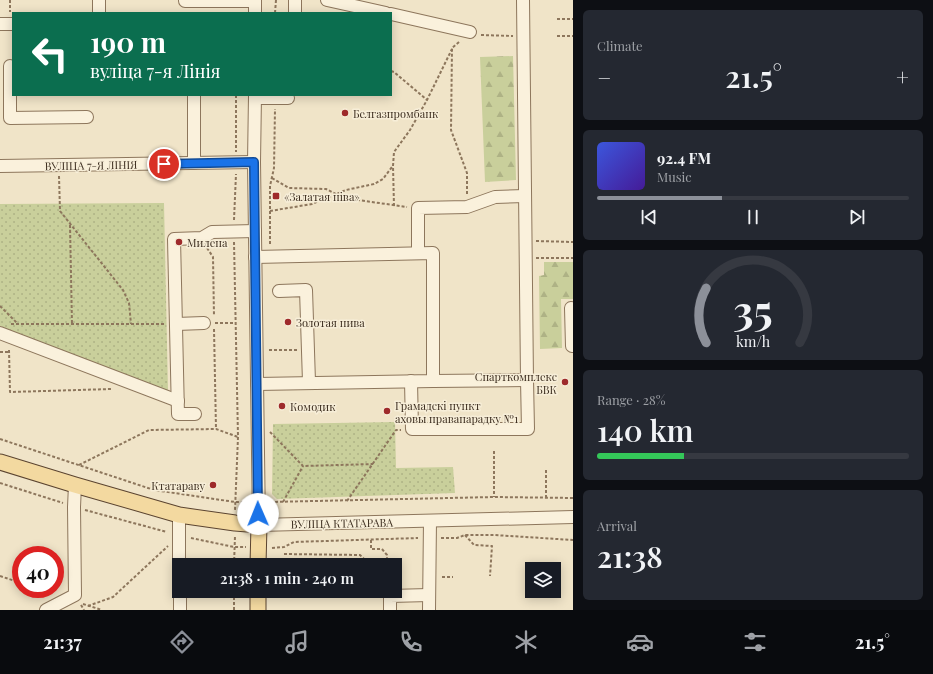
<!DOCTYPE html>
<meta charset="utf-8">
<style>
:root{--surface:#171b24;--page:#242831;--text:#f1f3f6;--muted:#9ea1a6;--line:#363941;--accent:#8c9099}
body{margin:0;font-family:"Playfair Display",serif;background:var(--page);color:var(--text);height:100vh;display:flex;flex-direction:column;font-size:15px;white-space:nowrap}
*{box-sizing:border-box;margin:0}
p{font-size:13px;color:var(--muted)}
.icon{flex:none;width:22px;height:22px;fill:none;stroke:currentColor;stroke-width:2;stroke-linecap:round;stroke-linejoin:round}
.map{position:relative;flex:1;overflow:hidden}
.side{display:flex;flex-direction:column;gap:10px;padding:10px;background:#0d0f14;width:360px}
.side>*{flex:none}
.guide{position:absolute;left:12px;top:12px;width:380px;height:84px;border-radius:0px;box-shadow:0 2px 10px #0003;background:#0b6e4f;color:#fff;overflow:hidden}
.controls{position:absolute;left:525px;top:562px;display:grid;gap:8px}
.controls a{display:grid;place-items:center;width:36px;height:36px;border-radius:0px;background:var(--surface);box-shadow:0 2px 10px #0003;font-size:20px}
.speed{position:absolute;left:12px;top:546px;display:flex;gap:8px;font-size:20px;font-weight:700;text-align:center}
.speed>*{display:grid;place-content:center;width:52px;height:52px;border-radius:50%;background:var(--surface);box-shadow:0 2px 10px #0003;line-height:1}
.speed .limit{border:6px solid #d22;background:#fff;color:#111}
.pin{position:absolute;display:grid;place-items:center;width:34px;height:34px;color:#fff;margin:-17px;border:2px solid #fff;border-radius:50%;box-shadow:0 1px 4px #0007}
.me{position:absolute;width:44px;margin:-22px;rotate:359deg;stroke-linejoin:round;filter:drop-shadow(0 0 3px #0008)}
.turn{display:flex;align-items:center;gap:14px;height:84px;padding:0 12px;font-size:18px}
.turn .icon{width:52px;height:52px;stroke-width:2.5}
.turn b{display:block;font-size:28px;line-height:34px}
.big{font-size:30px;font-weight:600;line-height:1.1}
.side .tile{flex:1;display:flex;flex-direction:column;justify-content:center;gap:6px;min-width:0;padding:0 14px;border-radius:6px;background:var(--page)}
.side .dial{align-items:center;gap:0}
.dial svg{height:104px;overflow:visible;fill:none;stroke:var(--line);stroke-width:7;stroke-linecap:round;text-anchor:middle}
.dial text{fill:var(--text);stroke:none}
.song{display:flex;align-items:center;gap:12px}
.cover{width:48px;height:48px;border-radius:6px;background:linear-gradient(135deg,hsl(230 70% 55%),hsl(260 70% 35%))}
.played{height:4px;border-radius:2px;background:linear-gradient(90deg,var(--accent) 40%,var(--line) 40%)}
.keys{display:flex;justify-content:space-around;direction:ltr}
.heat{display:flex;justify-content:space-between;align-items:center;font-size:22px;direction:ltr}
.charge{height:6px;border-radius:3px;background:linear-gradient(90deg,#34c759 28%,var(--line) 0)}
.trip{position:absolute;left:172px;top:558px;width:230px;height:40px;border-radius:0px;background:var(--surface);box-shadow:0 2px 10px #0003;font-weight:600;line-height:40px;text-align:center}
.dock{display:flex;height:64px;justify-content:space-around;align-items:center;background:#090b0e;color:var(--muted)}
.dock .icon{width:28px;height:28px}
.dock .on{color:var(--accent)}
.dock b{font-size:18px;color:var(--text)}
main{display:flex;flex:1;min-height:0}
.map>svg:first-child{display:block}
.grass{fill:url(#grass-dots)}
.forest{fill:url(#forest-firs)}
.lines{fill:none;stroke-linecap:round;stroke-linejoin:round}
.minor-casing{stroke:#8d765c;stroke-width:14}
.major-casing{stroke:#5b4430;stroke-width:17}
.path{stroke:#8d765c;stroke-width:2;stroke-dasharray:3 2;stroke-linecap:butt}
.minor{stroke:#faf1dc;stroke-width:12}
.major{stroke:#f3d9a0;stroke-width:15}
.route-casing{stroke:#114b97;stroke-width:10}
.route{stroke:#1a73e8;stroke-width:7}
.poi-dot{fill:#9e2a2b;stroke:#f7eed8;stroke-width:1.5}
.labels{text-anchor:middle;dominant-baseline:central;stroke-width:3;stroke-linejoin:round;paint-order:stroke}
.poi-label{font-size:11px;fill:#3d2e20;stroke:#f7eed8;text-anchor:start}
.street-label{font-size:11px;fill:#3d2e20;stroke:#f7eed8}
</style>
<main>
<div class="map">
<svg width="573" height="610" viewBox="0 0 573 610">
<defs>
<pattern id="grass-dots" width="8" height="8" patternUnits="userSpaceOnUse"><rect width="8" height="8" fill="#c9cf9b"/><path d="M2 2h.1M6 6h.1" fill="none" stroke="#aeb285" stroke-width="1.8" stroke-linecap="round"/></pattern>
<pattern id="forest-firs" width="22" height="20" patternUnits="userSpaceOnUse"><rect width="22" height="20" fill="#c9cf9b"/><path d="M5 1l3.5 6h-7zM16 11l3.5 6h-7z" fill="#aeb285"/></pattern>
</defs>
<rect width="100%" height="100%" fill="#f0e4c8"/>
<g class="grass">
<polygon points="164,203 168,391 0,326 0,204"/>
<polygon points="395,422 396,468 453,467 455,493 277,499 272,494 273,424"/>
</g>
<g class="forest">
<polygon points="513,56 516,180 485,182 480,57"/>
<polygon points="544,262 573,262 573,299 561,299 562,348 540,349 539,276 544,275"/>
</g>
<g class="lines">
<defs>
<g id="minor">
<polyline points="185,0 185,1 255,1"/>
<polyline points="255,0 255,13"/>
<polyline points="295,0 295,13"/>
<polyline points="327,0 386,13"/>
<polyline points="99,13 99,0"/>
<polyline points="391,14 470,32"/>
<polyline points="0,24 13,24"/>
<polyline points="10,66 10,118 87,117"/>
<polyline points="194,95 194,163"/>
<polyline points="255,95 254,162 259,525 573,517"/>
<polyline points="255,98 288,98"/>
<polyline points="0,166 254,162"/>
<polyline points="418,253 418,208 467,207 495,197 525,196"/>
<polyline points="255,257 433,253 433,381 257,384"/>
<polyline points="279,291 306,290 309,382"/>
<polyline points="571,308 572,346"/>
<polyline points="176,324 204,323"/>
<polyline points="0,333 178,401"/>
<polyline points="411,381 412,429 528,429 527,380"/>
<polyline points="433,381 527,380 523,0"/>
<polyline points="195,414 178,414 174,239 202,238 212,232 255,231"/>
<polyline points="179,515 179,565"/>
<polyline points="180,591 180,610"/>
<polyline points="46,610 75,595 74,507 75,485"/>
<polyline points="390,610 390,596 429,595"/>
<polyline points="429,610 430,521"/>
</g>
<g id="major">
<polyline points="0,462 75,485 179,515 235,523 259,525 258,565"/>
<polyline points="258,610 258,591"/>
</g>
</defs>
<use href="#minor" class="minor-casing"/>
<use href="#major" class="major-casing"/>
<g class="path">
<polyline points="10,0 10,12"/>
<polyline points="275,13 276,0"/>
<polyline points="557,19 573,19"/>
<polyline points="481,35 513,36"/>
<polyline points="557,36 573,36"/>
<polyline points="459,42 452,48 451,130 467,173 467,195"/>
<polyline points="391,71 394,72 427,100"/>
<polyline points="236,95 236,152"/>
<polyline points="59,176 60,211 123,290 129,303 131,324"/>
<polyline points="272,178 289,188 326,189 344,198 407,207"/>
<polyline points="394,206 393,166 394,152 410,130 427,100 452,49"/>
<polyline points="270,211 312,204 346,190 374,184 383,179 392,167"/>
<polyline points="234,220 236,174"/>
<polyline points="70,225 72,324"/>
<polyline points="536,241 573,242"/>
<polyline points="234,242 238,437 235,510"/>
<polyline points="270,244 270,186 274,168 275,109"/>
<polyline points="207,248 213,257 214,316"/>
<polyline points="536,258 573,258"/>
<polyline points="0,306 17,323"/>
<polyline points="215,323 236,323"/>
<polyline points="11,324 165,324"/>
<polyline points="214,329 216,429"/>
<polyline points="9,350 10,392 112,389"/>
<polyline points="269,350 298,350"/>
<polyline points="0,352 9,352"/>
<polyline points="270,432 303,466 373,464"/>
<polyline points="0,439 154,490 235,502 248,502"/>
<polyline points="494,451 494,497"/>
<polyline points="79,465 149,430 216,429 238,437"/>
<polyline points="0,483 63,503"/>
<polyline points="546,498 546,468"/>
<polyline points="347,501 396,430 401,430"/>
<polyline points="270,502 494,497 573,498"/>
<polyline points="283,502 303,466"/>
<polyline points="85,510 167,532"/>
<polyline points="465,535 474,545 492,546 490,576"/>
<polyline points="191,538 234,547 246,547"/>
<polyline points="441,538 457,538 465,535 494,535 573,540"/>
<polyline points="371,540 371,549 382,549 387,555 387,565"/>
<polyline points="272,548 284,547 294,542 418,538"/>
<polyline points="284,554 360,555 370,565"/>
<polyline points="234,565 235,536"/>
<polyline points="0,576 21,583"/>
<polyline points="442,577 453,577"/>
<polyline points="39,589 53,594"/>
<polyline points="285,596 303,596"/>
<polyline points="83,604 102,610"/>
<polyline points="81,605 84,610"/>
<polyline points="88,606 113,597 168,546"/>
<polyline points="234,610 234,591"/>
</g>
<use href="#minor" class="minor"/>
<use href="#major" class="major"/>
</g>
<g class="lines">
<defs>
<polyline id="route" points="164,164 254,162 258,514"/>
</defs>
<use href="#route" class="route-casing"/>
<use href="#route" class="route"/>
</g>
<g class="poi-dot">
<circle cx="345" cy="113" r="4"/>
<rect x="272" y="192" width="8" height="8" rx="2"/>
<circle cx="179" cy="242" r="4"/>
<circle cx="288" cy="322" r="4"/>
<circle cx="565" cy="382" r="4"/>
<circle cx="282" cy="406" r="4"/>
<circle cx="387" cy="411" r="4"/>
<circle cx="213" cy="485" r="4"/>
</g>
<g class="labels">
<g class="poi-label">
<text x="353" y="113">Белгазпромбанк</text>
<text x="284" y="196">«Залатая ніва»</text>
<text x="187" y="242">Милена</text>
<text x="296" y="322">Золотая нива</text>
<text x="557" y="376" text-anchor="end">Спарткомплекс<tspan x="557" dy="13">БВК</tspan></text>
<text x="395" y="405">Грамадскі пункт<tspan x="395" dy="13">аховы правапарадку №1</tspan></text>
<text x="290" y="406">Комодик</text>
<text x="205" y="485" text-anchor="end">Ктатараву</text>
</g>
<g class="street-label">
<text transform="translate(91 165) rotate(-1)">ВУЛІЦА 7-Я ЛІНІЯ</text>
<text transform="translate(342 523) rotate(-1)">ВУЛІЦА КТАТАРАВА</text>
</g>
</g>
</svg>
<div class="controls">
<a><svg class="icon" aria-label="layers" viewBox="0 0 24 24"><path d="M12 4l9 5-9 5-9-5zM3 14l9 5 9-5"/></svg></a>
</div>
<div class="speed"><div class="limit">40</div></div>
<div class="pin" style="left:164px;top:164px;background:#d93025"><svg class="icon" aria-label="arrive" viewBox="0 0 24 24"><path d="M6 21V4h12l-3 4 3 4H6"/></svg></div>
<svg class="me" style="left:258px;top:514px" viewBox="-20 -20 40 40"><circle r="19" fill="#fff"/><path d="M0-13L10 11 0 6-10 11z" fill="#1a73e8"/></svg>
<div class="trip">21:38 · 1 min · 240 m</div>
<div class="guide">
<div class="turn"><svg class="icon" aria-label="left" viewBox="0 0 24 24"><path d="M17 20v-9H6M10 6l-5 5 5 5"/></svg><div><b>190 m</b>вуліца 7-я Лінія</div></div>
</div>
</div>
<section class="side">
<div class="tile"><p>Climate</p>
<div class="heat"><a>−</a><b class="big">21.5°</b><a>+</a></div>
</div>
<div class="tile">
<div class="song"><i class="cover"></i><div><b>92.4 FM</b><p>Music</p></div></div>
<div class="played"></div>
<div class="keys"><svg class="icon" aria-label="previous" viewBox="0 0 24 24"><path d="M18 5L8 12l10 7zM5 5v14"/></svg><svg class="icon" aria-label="pause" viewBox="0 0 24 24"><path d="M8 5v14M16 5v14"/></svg><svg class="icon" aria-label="next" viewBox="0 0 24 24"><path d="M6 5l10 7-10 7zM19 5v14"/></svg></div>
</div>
<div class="tile dial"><svg viewBox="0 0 100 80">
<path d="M14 69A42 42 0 1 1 86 69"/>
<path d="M14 69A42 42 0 0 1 14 27" stroke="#8c9099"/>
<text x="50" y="56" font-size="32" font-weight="700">35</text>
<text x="50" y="72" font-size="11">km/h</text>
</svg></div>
<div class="tile"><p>Range · 28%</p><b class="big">140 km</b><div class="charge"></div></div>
<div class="tile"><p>Arrival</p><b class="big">21:38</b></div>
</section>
</main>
<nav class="dock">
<b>21:37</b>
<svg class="icon on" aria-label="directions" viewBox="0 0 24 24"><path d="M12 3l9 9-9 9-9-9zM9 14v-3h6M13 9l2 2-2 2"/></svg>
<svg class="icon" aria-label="music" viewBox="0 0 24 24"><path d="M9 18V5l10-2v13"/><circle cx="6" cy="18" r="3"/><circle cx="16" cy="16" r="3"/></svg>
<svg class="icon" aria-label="phone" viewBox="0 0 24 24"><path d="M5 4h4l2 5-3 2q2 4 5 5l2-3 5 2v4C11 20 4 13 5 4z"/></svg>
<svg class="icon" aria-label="climate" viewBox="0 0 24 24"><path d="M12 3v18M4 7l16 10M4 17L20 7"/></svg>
<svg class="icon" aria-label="car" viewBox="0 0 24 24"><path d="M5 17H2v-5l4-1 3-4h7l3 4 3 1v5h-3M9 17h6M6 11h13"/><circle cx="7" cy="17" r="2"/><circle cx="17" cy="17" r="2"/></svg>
<svg class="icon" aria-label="filters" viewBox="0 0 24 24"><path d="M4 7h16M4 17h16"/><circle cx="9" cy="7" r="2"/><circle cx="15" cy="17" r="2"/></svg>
<b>21.5°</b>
</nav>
